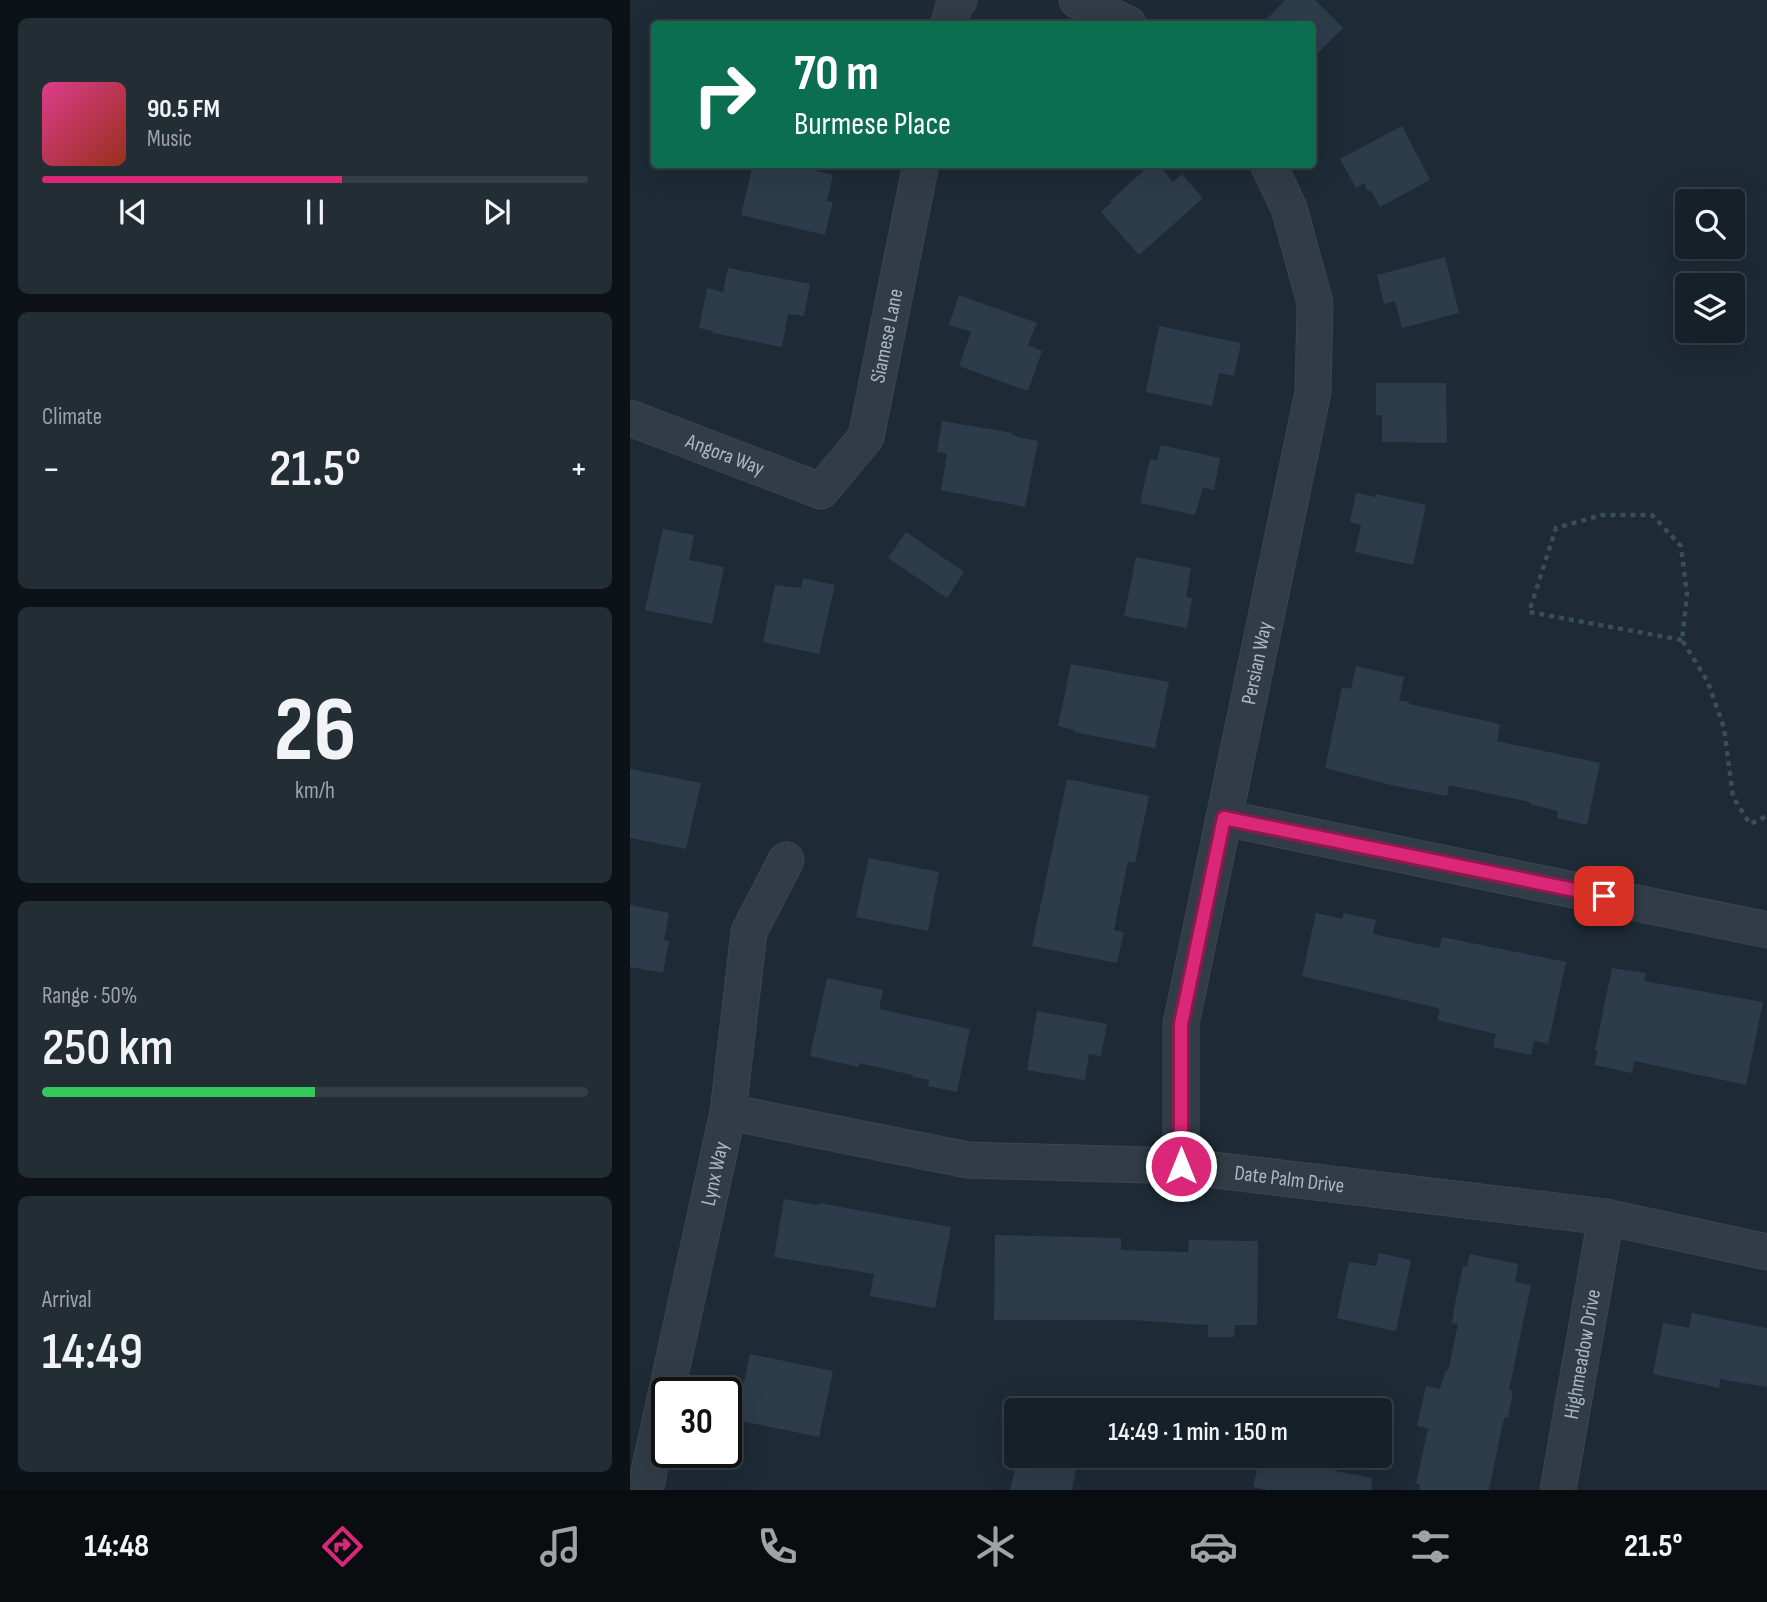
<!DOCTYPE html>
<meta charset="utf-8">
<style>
:root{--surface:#162028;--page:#232d34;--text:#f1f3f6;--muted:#9ea3a8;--line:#353e45;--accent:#db2777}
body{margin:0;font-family:"Sofia Sans Condensed",sans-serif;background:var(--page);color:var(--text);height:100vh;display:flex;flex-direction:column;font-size:26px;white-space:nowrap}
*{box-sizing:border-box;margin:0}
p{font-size:23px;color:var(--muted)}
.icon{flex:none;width:38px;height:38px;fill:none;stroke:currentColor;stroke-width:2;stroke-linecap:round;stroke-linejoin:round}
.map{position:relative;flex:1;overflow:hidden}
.panel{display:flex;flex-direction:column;gap:18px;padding:18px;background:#0c1216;width:630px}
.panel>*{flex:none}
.banner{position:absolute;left:21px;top:21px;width:665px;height:147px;border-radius:7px;box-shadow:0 7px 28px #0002,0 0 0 2px var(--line);background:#0b6e4f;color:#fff;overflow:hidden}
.buttons{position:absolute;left:1045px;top:189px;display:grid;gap:14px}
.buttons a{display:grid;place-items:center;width:70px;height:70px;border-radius:7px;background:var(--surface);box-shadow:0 7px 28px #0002,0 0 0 2px var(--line);font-size:35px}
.speed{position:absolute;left:21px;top:1377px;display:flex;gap:14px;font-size:35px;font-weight:700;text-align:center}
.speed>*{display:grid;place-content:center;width:91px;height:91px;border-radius:50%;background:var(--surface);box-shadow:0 7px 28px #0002,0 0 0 2px var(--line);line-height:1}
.speed .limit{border:4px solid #111;border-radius:10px;background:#fff;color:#111}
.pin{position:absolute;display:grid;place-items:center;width:60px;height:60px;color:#fff;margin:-30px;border-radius:14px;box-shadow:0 4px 10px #0006}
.me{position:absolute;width:77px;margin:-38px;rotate:0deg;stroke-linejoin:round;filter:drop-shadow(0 0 5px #0008)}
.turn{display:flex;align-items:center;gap:24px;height:147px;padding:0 28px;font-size:32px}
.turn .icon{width:91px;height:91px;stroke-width:2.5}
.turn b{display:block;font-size:49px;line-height:60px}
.big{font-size:52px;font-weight:600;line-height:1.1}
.panel .card{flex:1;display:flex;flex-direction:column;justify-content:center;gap:10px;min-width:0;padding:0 24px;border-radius:10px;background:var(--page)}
.panel .dial{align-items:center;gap:0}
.dial b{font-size:91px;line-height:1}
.song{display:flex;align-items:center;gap:21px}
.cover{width:84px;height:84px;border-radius:10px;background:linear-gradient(135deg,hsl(330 70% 55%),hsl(10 70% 35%))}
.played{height:7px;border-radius:4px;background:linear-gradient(90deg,var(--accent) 55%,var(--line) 55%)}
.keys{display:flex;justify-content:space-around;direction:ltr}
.heat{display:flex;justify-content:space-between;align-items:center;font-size:38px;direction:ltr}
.charge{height:10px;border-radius:5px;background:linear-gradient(90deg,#34c759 50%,var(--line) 0)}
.trip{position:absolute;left:374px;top:1398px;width:388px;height:70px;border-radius:7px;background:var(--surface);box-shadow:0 7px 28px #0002,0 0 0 2px var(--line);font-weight:600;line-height:70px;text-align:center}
.tabs{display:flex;height:112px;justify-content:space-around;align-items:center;background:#090d10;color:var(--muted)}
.tabs .icon{width:49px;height:49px}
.tabs .current{color:var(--accent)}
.tabs b{font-size:32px;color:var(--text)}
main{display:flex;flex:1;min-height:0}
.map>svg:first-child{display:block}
.building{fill:#2d3c4b}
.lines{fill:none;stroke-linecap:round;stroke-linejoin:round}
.minor-casing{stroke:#3b4550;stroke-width:37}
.path{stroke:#385050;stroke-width:4.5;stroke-dasharray:5 5;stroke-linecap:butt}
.minor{stroke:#313c47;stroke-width:35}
.route-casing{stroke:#8e194d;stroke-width:18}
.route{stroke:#db2777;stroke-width:12}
.labels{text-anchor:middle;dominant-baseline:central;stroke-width:7;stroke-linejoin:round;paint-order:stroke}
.street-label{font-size:21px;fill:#abb7c4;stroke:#17212b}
</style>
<main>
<section class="panel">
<div class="card">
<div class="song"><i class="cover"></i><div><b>90.5 FM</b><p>Music</p></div></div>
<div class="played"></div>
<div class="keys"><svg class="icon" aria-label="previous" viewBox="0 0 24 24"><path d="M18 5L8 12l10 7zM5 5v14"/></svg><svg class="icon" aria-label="pause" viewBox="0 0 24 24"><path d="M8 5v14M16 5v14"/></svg><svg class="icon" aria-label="next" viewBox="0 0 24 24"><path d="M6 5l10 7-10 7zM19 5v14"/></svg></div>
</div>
<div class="card"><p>Climate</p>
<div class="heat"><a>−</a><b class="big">21.5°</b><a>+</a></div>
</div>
<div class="card dial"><b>26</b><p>km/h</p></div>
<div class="card"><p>Range · 50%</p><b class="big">250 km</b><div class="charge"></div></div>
<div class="card"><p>Arrival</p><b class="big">14:49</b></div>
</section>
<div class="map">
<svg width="1137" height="1490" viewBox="0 0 1137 1490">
<rect width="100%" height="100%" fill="#1e2a36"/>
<g class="building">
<polygon points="655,0 685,0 713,28 682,59 682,24 632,24"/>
<polygon points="772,126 800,180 750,207 741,190 738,192 734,183 726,188 710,159"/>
<polygon points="123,164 160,164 203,175 197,201 203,202 195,235 111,215"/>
<polygon points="521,164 528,164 543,182 552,174 573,198 509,255 471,212 482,202 480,201"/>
<polygon points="815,257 829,313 772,328 765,301 754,304 747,275"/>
<polygon points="98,268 180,284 174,316 158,314 152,347 83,333 83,331 69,328 77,288 93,292"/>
<polygon points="329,295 407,323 398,345 412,351 398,391 329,366 341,332 319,325"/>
<polygon points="529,326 611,343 604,376 589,373 582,406 516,392"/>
<polygon points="746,383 816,383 817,443 752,442 752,415 746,415"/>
<polygon points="312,421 383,433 382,435 392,438 408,441 395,507 311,490 317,454 307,452"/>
<polygon points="531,445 590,458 584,490 573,488 565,515 510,503 520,459 527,460"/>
<polygon points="726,493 746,497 746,494 796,505 783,565 725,552 731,525 720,522"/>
<polygon points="33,529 64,535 59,560 94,567 82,624 15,610"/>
<polygon points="276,532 334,572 317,598 258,558"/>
<polygon points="506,557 561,568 556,597 562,598 557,628 494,616"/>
<polygon points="173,578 205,585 189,654 133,642 145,585 171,588"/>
<polygon points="441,664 539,682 525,748 444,732 444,730 428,726"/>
<polygon points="726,666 774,677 769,700 779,702 779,704 870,724 867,741 970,763 957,825 927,818 928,811 900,804 900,802 819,785 817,796 761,785 695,768 712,687 721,689"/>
<polygon points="0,769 71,783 56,849 0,838"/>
<polygon points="437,779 519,796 505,863 498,861 484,930 494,932 487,963 402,946"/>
<polygon points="239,858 309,872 298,931 226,917"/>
<polygon points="0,905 39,913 34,940 39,941 33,973 0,967"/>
<polygon points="686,913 712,919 714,913 746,920 743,934 809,948 812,937 936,962 918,1044 904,1041 901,1055 863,1047 866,1034 807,1020 810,1010 808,1008 672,976"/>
<polygon points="982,968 1016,973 1014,981 1133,1002 1116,1085 1004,1061 1002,1073 964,1065 968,1050 965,1050"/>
<polygon points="197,978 253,990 249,1009 340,1029 327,1092 298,1086 299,1080 283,1077 283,1075 229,1063 229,1067 180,1056"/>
<polygon points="407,1011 477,1024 471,1056 459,1054 455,1080 397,1070"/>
<polygon points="154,1199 189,1205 189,1203 321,1227 305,1308 240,1296 244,1274 144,1257"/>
<polygon points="365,1235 491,1238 491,1250 558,1252 559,1240 628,1241 627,1325 605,1325 604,1337 578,1337 578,1325 558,1324 502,1320 364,1320"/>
<polygon points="749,1253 781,1260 766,1330 764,1331 707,1318 719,1262 746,1266"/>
<polygon points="840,1254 888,1264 885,1282 901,1285 879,1390 883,1391 878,1418 875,1417 873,1422 859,1490 789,1490 790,1484 786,1484 798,1428 787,1426 796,1386 810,1389 816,1370 818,1371 828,1324 822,1323 826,1298 833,1266 837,1267"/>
<polygon points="1062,1313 1137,1328 1137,1387 1090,1379 1089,1388 1023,1374 1033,1323 1059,1328"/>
<polygon points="120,1354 203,1371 189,1437 106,1420"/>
<polygon points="388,1456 430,1456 448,1460 442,1490 380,1490"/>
<polygon points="630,1456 742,1478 741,1490 638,1490 623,1487"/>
</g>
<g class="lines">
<defs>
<g id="minor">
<polyline points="447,0 498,24"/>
<polyline points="319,24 323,8 329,0"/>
<path id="s1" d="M0 418 191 491 236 437 291 164"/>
<polyline points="594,818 1137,930"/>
<path id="s2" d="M98 1112 338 1160 551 1166 976 1217 1137 1252"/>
<path id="s3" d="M551 1166V1024L683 392 685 303 659 208 638 164"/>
<path id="s4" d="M15 1490 98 1112 119 932 156 860"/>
<path id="s5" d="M928 1490 976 1217"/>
</g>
</defs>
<use href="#minor" class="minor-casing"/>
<polyline class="path" points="1052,640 899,612 926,528 972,515 1022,515 1051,546 1057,595 1052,640 1078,682 1094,728 1103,797 1120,824 1137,816"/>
<use href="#minor" class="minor"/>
</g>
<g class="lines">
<defs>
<polyline id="route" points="551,1166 551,1024 594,818 974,896"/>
</defs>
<use href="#route" class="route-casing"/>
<use href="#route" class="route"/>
</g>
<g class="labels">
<g class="street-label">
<text stroke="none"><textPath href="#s1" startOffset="378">Siamese Lane</textPath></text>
<text stroke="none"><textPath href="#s1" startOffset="102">Angora Way</textPath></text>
<text stroke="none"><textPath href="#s3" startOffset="511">Persian Way</textPath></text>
<text stroke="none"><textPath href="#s4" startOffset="324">Lynx Way</textPath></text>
<text stroke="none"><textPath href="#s2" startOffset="567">Date Palm Drive</textPath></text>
<text stroke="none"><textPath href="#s5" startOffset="138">Highmeadow Drive</textPath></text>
</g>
</g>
</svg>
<div class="buttons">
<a><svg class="icon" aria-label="search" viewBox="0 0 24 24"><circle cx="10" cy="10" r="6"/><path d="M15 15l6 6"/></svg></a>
<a><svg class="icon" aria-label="layers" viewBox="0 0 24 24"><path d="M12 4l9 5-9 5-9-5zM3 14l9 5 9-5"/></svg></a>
</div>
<div class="speed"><div class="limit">30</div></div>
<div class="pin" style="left:974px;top:896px;background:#d93025"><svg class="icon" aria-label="arrive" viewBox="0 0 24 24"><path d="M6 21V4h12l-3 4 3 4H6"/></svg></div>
<svg class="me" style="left:551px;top:1166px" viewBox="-20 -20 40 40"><circle r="17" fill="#db2777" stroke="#fff" stroke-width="3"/><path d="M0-11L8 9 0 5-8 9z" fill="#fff"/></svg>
<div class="trip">14:49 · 1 min · 150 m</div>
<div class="banner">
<div class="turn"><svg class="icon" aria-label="right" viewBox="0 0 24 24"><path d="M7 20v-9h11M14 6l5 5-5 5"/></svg><div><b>70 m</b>Burmese Place</div></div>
</div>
</div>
</main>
<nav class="tabs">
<b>14:48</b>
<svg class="icon current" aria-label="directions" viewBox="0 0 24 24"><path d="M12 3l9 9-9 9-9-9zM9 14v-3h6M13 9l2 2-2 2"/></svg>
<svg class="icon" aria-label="music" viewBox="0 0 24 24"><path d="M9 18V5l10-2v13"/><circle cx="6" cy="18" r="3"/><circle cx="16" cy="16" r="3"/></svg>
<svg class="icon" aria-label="phone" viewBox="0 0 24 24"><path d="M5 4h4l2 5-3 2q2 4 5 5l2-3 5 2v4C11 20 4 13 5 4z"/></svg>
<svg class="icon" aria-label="climate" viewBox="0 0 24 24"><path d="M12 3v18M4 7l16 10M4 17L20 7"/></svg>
<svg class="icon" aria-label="car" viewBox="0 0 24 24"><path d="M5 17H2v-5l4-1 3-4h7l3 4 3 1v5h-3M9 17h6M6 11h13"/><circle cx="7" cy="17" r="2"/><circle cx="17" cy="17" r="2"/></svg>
<svg class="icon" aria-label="filters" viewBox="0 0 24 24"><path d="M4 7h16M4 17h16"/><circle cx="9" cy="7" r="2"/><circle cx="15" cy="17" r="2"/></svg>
<b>21.5°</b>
</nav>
